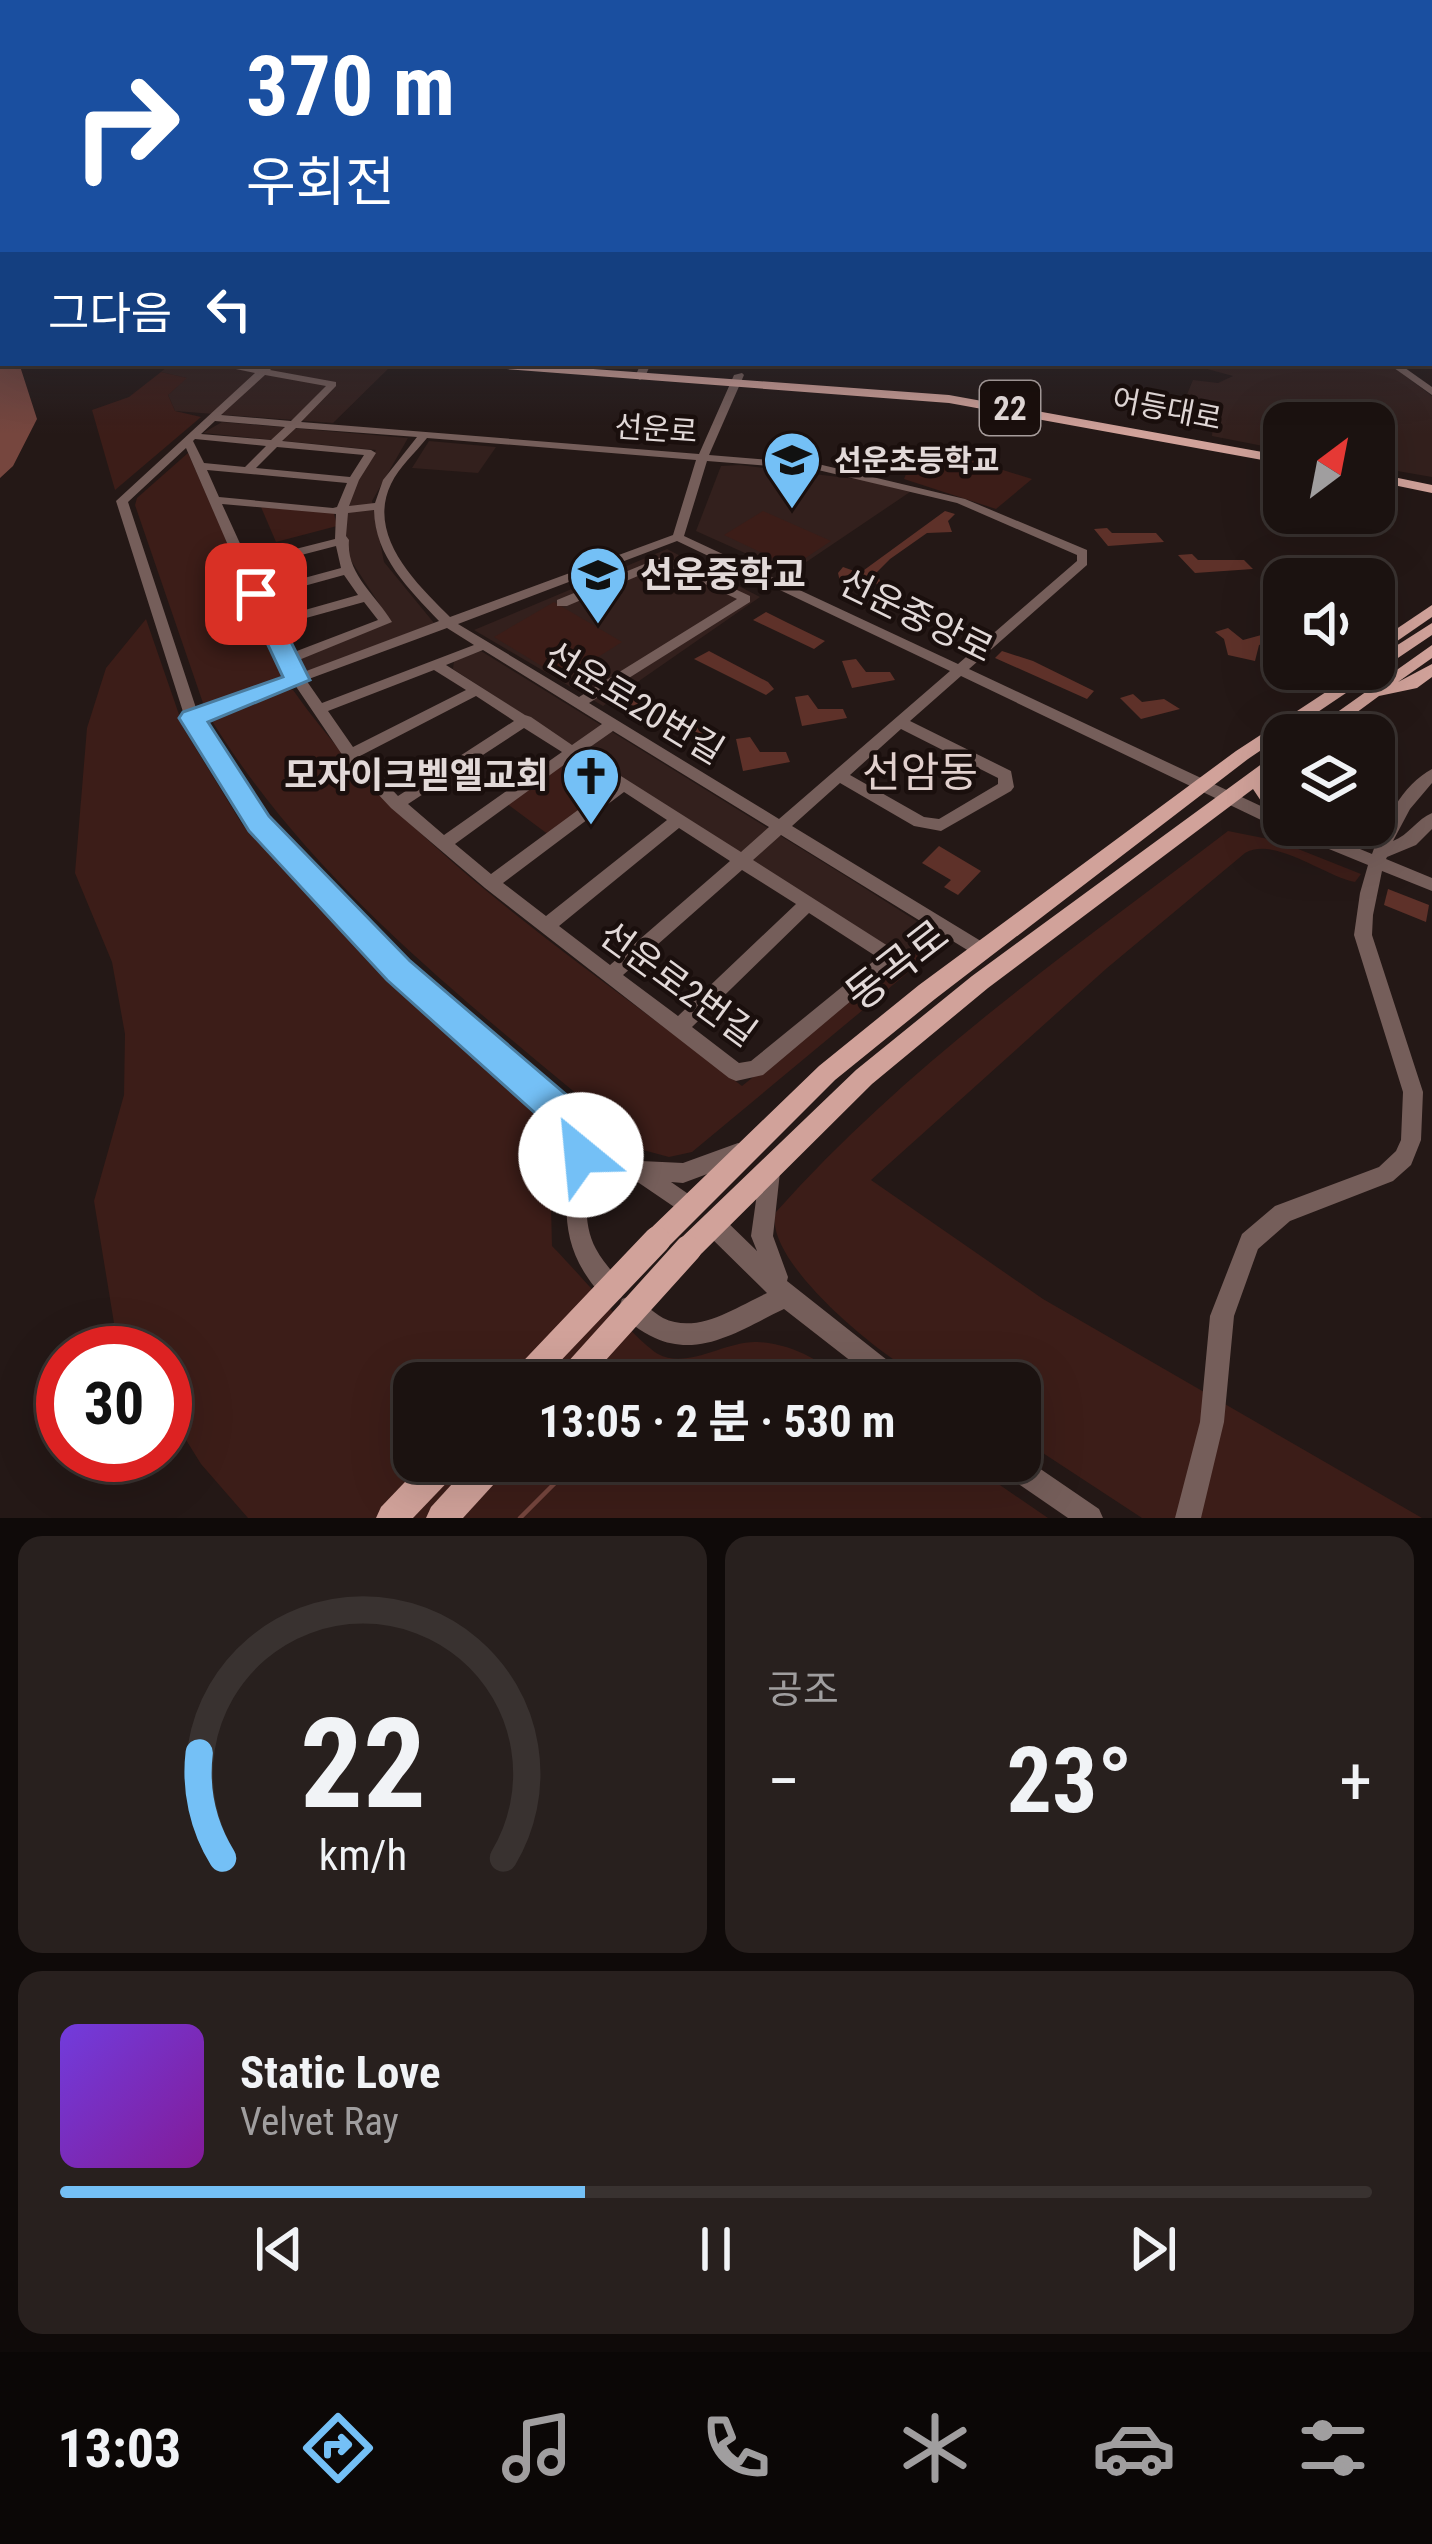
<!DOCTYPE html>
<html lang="ko">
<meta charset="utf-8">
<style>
:root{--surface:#1b1210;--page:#28201e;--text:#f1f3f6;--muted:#a09e9f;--line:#393230;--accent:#74c0f6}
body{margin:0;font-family:"Roboto Condensed","Noto Sans KR",sans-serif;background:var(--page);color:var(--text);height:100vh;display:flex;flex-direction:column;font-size:45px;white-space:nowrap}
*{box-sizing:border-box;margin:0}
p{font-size:39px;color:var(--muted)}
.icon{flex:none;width:66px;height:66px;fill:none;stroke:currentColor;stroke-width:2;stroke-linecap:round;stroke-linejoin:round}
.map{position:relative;height:1518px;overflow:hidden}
.panel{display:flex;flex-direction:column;gap:18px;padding:18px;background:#0f0a09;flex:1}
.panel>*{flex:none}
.banner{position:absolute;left:0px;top:0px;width:1434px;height:366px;box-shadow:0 12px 48px #0002,0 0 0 3px var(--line);background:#1a4fa0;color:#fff;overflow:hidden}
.needle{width:78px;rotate:32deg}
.controls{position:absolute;left:1263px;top:402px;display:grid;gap:24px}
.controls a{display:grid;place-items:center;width:132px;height:132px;border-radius:24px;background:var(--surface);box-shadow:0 12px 48px #0002,0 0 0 3px var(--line);font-size:60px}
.speed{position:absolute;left:36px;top:1326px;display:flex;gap:24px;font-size:60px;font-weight:700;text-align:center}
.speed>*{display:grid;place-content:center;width:156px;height:156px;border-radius:50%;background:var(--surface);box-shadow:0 12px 48px #0002,0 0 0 3px var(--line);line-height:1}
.speed .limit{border:18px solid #d22;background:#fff;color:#111}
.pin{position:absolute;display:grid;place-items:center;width:102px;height:102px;color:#fff;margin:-51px;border-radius:24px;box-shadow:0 6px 18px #0006}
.me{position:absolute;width:132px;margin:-66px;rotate:332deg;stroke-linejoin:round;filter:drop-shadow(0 0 9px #0008)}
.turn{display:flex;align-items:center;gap:42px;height:252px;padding:0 48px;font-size:54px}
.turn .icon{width:156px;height:156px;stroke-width:2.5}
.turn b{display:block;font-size:84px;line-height:102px}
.then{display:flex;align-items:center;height:114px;padding:0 48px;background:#0003;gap:24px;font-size:45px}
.big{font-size:90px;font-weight:700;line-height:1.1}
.panel .card{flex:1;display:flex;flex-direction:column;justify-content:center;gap:18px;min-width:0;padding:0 42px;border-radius:24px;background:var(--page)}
.panel .dial{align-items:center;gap:0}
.dial svg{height:312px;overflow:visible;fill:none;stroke:var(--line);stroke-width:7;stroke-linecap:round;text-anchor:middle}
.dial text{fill:var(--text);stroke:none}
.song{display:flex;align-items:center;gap:36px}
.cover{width:144px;height:144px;border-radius:18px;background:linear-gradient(135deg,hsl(260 70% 55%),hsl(290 70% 35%))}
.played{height:12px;border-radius:6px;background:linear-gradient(90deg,var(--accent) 40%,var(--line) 40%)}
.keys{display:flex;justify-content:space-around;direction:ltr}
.heat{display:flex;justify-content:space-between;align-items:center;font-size:66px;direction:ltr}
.panel .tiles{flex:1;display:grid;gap:18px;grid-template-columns:1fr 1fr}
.card:last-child{grid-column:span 2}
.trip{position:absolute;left:393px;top:1362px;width:648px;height:120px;border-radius:24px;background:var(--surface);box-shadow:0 12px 48px #0002,0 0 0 3px var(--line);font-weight:700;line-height:120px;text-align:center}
.tab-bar{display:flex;height:192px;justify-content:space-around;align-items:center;background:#0b0706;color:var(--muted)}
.tab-bar .icon{width:84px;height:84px}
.tab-bar .selected{color:var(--accent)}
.tab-bar b{font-size:54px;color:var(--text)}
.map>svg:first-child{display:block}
.built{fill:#33201d}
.green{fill:#3c1d18}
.water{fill:#76463e}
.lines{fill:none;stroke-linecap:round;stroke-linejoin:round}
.stream{stroke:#76463e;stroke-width:4.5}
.building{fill:#5e3129}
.minor{fill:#755e5a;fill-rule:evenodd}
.major{fill:#d1a29a;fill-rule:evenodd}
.major-bridge{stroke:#d1a29a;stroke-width:27}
.route{fill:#74c0f6;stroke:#4b7da0;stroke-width:3}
.labels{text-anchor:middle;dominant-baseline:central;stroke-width:9;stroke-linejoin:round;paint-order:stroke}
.far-street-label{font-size:30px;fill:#e2d9d8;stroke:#1a0f0d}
.far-poi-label{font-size:30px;font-weight:bold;fill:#e2d9d8;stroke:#1a0f0d;text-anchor:start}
.shield{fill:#1a0f0d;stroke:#a69c9b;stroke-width:3}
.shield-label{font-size:33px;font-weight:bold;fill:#e2d9d8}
.poi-label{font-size:36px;font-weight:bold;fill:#e2d9d8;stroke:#1a0f0d;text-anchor:start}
.street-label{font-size:36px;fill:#e2d9d8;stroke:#1a0f0d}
.quarter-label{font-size:42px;fill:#e1d0cd;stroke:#1a0f0d}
.near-street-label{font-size:42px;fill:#e2d9d8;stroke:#1a0f0d}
</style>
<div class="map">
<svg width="1432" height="1518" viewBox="0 0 1432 1518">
<rect width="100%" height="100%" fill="#241816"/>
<g class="built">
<polygon points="171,363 325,363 388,369 333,423 175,411 168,395 186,378 161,372"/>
<polygon points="1185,363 1388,363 1432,396 1432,477 1374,467 1374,423 1284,423 1284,450 1212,436 1214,411 1183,404 1193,380 1218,383 1233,376"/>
<polygon points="222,422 408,438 372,501 384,562 434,623 306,673 298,672 294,664 297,659 391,622 348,556 344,518 357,477 376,450 203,433"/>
<polygon points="429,441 496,447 478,473 412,468"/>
<polygon points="740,465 864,480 910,492 790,573 696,531 721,466"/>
<polygon points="667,549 760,597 603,706 474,630"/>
<polygon points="481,651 847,877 934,932 902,959 453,669 454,661"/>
</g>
<g class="green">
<polygon points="161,372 187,378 168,395 175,411 201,417 115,490 92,410 129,397"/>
<polygon points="188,453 286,674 210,706 203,703 135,505 137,498"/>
<polygon points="955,455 1032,479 996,509 904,479 908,469"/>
<polygon points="261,507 334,513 337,526 276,542"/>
<polygon points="763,511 831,541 792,567 724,535"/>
<polygon points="554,602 622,642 563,679 494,637"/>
<path d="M146 619 184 729 242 824 353 944 533 1103 550 1166 552 1246C575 1269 635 1340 658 1354 688 1370 726 1340 758 1342 797 1345 820 1362 851 1383H414V1461H965L1048 1518H248L201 1464 165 1406V1353H133L114 1323 94 1201 124 1095 125 1034 112 962 75 873 87 728 106 668Z"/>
<path d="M285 689 293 690C408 853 586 965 742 1086L929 936 941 945 692 1152 669 1157 643 1150C488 1017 321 897 212 721Z"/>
<polygon points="571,758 609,787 549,835 506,803"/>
<path d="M1228 831 1278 841 1361 874 1355 882C1324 876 1275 836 1245 853L1107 968 871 1180 1043 1299 1422 1518H1142L1020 1438V1383C996 1383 958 1390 935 1383 892 1368 760 1260 776 1212 909 1063 1070 951 1228 831Z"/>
</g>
<polygon class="water" points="0,329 3,363 19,363 37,419 13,466 0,478"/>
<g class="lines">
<g class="stream">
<polyline points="693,1383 728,1362"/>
<polyline points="520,1518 565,1473 594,1461"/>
</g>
</g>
<g class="building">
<polygon points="945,511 955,514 948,521 952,532 927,533 890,559 877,572 881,584 841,586 838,573 843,567 860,573"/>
<polygon points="1107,528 1112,533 1156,533 1164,542 1108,546 1094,529"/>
<polygon points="1192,554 1198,560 1244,560 1253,569 1195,573 1178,555"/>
<polygon points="766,612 788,623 825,641 814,649 753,620"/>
<polygon points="1228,628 1243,640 1265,634 1274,641 1259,645 1255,661 1228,655 1224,639 1215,632"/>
<polygon points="709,651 768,682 774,689 766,695 694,659"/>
<polygon points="1002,651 1033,661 1094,691 1087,699 995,658"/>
<polygon points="856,659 866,672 890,672 895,680 852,688 842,661"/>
<polygon points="636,693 669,707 712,736 702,743 630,704"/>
<polygon points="1133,694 1142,702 1164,699 1180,709 1141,719 1120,698"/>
<polygon points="808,695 818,709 843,709 847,718 802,726 795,697"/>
<polygon points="750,737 760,752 786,752 790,762 743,771 736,739"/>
<polygon points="939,846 981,871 958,895 944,887 951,880 922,863"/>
<polygon points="1388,889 1429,905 1426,922 1384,905"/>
</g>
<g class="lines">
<g class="minor">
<path d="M207 363H228L260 369 267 363H277L270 370 336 382V386L301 422 699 454 734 375 742 373 744 375 709 455 818 464 965 499 1087 550V565L969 669 1284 817V825H1302L1372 854C1384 822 1402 785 1432 769V783L1410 809 1393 841C1409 835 1417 819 1432 813V829L1416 845 1387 857 1386 859 1432 878V891L1382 871 1373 915 1372 935 1423 1092 1421 1140 1411 1165 1393 1181 1290 1221 1258 1249 1234 1316 1224 1422 1201 1518H1175L1200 1422 1210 1316 1242 1234 1275 1206 1379 1167 1396 1151 1401 1140 1403 1092 1354 935 1360 893 1368 865 1280 829 961 676 910 721 1011 771 1014 787 1011 791 941 831 914 826 840 783 792 826 989 946 992 951 989 956 983 958 977 956 781 835 753 860 888 946 893 963 890 968 763 1075 736 1081 729 1078 485 888 391 808 345 759 295 685 201 720 265 819 405 965 591 1126 641 1161 683 1163 738 1143 745 1146 748 1153 745 1160 683 1183 671 1182 697 1200 700 1207 697 1214 689 1217 592 1151C588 1182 580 1220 596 1249 604 1264 617 1275 624 1290L621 1298 613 1301C601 1296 593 1286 586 1275 557 1232 567 1185 573 1137L393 975 253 827 185 718 116 501 255 373ZM265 375 326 386 291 421 221 415ZM215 421 285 427 271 440 201 434ZM296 428 417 437 383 480 375 503 349 506 359 480 376 453 371 450 282 441ZM427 438 696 460 673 535 450 617C417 584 366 536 391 484 399 467 415 453 427 438ZM195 439 266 446 245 467 204 463 193 441ZM277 447 364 455 350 477 256 468ZM186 448 278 661 289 677 197 711 128 502ZM707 461 818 470 957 503 1077 555V561L958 664 684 536ZM207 470 347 483 337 507 333 508 219 497ZM222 504 336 514 335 539 248 561ZM374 510C375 557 409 589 439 621L301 673 294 662 392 622C375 594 346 574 349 540L346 536 348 513ZM677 541 950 671 779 819 589 703 750 602V596L664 556 557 600V606H567L664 565 737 599 579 697 458 624ZM336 546 341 568 260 590 251 568ZM344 575 358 595 273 619 264 597ZM364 602 378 620 289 654 277 626ZM447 628 474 645 322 703 306 680ZM483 650 602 724 572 745 531 717 525 715 446 665ZM434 670 466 690 353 747 328 711ZM476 696 514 721 398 796 360 756ZM524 728 562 752 444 835 408 804ZM901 729 998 778V784L939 819 924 817 850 775ZM613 731 769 827 741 852 583 752ZM572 759 612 785 491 874 455 844ZM624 792 667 820 546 916 503 883ZM679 828 730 861 610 965 559 926ZM742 870 796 904 678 1016 623 975ZM809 913 874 955 875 960 751 1061 739 1063 692 1027Z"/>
<polygon points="641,363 651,363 645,377 640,380 635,377"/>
<polygon points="1387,363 1398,363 1432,387 1432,395"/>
<path d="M770 1162 777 1165 780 1172 773 1236 788 1277 787 1281 906 1375 910 1383H879L784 1309C743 1328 701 1359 655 1338 640 1331 626 1322 619 1307L622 1299 630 1296C642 1301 651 1311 663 1318 698 1335 736 1307 767 1293L705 1232 702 1224 705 1216 713 1213 721 1216 757 1251 751 1236 760 1172 763 1165Z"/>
<polygon points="1020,1455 1099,1509 1103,1518 1068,1518 998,1470 994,1461 1020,1461"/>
</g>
<g class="major">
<polygon points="0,257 3,258 3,266 0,265"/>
<polygon points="460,363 511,363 949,395 1284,456 1284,464 949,403 466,366"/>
<polygon points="1374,473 1432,485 1432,493 1374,481"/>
<polygon points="1432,605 1432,617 1374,657 1374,644"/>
<polygon points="1432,623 1432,635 1248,759 935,999 835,1080 666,1249 657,1253 648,1249 644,1240 648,1231 819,1066 919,985 1236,751 1361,669 1374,669 1374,660"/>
<polygon points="1432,645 1432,658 1398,682 1432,664 1432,677 1417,688 1379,696 1326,735 1305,735"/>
<polygon points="1284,750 1284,765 1265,779 1284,806 1284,825 1290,825 1277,825 1253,789 988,988 872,1084 697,1258 688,1262 679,1258 675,1249 679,1240 856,1070 972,976 1278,752"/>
<polygon points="425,1461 461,1461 457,1472 413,1518 376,1518 381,1507"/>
<polygon points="473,1461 509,1461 505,1472 463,1518 426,1518 431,1507"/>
</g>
<g class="major-bridge">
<polyline points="521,1383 657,1240"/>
<polyline points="567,1383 688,1249"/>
</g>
</g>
<linearGradient id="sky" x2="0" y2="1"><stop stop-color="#140d0c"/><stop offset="0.51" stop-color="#3f3d47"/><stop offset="1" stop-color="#3f3d47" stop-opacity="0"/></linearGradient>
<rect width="1432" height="434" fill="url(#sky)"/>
<polygon class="route" points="256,587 267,594 310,680 208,722 269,816 410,961 597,1121 602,1133 594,1168 581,1173 568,1168 564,1139 387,980 249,831 179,718 183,712 283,677 244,594"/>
<defs>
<symbol id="school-pin" viewBox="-11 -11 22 30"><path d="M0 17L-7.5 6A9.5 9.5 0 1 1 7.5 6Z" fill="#74c0f6" stroke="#1a0f0d"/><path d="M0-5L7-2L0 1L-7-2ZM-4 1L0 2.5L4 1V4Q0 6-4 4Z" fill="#111"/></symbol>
<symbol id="church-pin" viewBox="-11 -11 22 30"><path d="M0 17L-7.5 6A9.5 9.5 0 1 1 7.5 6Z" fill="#74c0f6" stroke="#1a0f0d"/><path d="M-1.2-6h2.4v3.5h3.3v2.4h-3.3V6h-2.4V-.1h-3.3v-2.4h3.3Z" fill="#111"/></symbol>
</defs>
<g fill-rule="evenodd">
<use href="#school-pin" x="759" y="427" width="66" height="90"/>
<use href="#school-pin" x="565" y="542" width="66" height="90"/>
<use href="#church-pin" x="558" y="743" width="66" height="90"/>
</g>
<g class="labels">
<g class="far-street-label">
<text transform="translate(1167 409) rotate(11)">어등대로</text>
<text transform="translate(656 429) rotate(4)">선운로</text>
</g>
<g class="far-poi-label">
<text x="834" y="460">선운초등학교</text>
</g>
<rect class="shield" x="980" y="381" width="60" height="54" rx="9"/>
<g class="shield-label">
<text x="1010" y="408">22</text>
</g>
<g class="poi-label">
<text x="640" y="575">선운중학교</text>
<text x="549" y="776" text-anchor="end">모자이크벧엘교회</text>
</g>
<g class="street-label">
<text transform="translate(916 616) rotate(26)">선운중앙로</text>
<text transform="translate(634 703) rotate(31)">선운로20번길</text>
<text transform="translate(678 984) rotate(36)">선운로2번길</text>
</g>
<g class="quarter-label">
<text x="920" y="772">선암동</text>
</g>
<g class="near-street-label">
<text transform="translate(897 965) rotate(-38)">동곡로</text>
</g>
</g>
</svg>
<div class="controls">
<a><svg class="needle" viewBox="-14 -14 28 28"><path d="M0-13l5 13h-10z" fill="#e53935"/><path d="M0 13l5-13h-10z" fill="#a09e9f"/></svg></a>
<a><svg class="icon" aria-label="sound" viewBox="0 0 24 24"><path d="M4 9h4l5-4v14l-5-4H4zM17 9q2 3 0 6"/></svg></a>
<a><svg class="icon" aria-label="layers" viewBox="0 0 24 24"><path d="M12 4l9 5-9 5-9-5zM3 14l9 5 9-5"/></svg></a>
</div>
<div class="speed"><div class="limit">30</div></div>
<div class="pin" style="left:256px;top:594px;background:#d93025"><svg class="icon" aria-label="arrive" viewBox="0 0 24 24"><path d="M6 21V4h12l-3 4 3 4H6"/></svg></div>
<svg class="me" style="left:581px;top:1155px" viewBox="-20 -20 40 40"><circle r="19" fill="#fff"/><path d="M0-13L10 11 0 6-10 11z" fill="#74c0f6"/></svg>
<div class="trip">13:05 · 2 분 · 530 m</div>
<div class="banner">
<div class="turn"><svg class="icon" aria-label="right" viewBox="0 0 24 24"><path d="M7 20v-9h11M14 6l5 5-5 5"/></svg><div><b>370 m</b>우회전</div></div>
<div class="then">그다음<svg class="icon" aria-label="left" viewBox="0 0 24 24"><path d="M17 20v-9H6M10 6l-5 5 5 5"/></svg></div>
</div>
</div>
<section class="panel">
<div class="tiles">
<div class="card dial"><svg viewBox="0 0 100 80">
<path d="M14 69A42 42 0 1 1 86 69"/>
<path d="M14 69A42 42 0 0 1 8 42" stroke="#74c0f6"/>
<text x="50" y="56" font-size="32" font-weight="700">22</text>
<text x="50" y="72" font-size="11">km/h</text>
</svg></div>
<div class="card"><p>공조</p>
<div class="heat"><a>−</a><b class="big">23°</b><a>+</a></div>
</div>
<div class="card">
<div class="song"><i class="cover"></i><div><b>Static Love</b><p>Velvet Ray</p></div></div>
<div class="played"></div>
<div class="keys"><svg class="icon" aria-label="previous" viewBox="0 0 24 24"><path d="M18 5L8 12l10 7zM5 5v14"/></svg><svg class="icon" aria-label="pause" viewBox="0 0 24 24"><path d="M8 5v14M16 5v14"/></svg><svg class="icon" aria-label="next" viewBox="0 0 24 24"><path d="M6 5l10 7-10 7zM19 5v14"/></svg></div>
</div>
</div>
</section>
<nav class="tab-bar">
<b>13:03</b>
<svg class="icon selected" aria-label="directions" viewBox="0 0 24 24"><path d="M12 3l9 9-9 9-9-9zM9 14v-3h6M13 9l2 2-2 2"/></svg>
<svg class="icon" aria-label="music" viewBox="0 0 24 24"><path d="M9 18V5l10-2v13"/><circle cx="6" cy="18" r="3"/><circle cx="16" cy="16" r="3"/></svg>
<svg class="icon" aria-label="phone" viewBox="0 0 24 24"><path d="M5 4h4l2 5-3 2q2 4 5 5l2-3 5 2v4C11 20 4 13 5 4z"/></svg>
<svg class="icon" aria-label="climate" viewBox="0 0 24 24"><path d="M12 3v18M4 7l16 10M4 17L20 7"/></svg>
<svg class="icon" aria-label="car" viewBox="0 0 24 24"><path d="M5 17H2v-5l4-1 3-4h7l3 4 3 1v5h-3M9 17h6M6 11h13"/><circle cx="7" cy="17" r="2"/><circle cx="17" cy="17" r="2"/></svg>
<svg class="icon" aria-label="filters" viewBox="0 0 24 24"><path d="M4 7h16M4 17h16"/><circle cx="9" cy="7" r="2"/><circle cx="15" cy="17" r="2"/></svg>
</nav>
